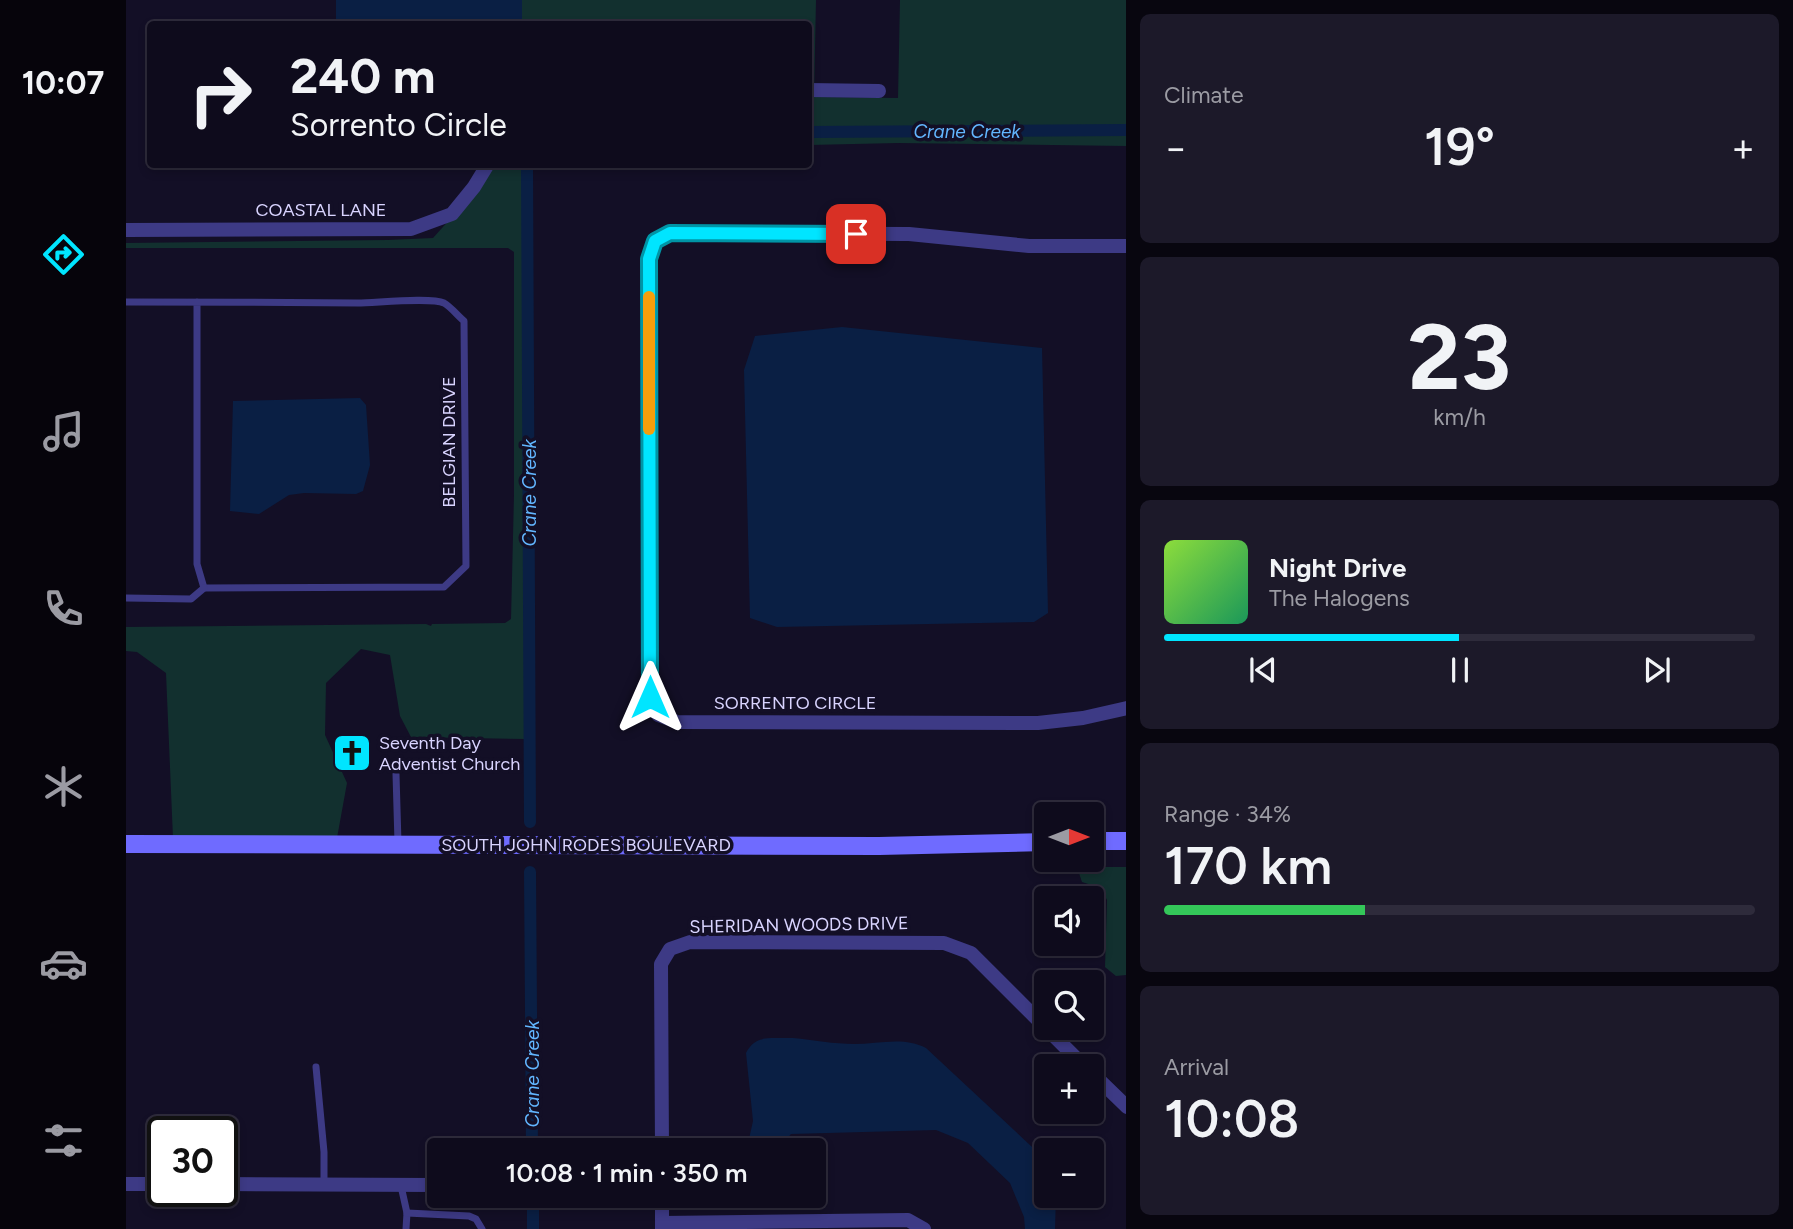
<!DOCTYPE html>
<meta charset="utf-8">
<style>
:root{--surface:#0e0b1c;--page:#1c1929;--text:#f1f3f6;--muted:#9b9ba3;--line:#2e2b3b;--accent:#00e5ff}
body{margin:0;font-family:Figtree,sans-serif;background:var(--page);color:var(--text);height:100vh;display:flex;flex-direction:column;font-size:26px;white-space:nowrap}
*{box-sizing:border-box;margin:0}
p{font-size:23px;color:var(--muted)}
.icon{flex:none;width:38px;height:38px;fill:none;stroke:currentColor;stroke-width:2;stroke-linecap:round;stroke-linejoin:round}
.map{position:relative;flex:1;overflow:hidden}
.details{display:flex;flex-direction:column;gap:14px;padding:14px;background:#08060f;width:667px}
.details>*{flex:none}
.hud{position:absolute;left:21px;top:21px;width:665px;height:147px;border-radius:7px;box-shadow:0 4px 10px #0003,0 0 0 2px var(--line);background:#0e0b1c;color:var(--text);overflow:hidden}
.needle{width:46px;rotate:90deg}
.buttons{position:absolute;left:908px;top:802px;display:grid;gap:14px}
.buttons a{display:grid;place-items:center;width:70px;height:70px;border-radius:7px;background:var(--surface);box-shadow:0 4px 10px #0003,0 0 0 2px var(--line);font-size:35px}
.speed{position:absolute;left:21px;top:1116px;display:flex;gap:14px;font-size:35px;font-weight:700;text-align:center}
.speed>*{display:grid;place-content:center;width:91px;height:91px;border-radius:50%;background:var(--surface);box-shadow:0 4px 10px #0003,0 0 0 2px var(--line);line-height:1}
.speed .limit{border:4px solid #111;border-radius:10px;background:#fff;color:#111}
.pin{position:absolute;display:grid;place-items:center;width:60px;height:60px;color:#fff;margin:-30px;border-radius:14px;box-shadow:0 4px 10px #0006}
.me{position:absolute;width:77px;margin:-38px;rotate:0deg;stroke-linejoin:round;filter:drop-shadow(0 0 5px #0008)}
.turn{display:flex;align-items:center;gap:24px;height:147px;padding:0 28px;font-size:32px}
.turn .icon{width:91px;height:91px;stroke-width:2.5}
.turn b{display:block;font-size:49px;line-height:60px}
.big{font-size:52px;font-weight:600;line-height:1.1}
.details .tile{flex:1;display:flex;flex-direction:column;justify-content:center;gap:10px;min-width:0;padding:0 24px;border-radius:10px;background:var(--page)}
.details .dial{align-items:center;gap:0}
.dial b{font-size:91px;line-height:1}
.song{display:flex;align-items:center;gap:21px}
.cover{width:84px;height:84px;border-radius:10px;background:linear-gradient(135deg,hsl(90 70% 55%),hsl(150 70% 35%))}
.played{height:7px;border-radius:4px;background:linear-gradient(90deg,var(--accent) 50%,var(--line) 50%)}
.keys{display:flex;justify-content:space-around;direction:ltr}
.heat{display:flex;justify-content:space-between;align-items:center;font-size:38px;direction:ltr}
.charge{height:10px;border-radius:5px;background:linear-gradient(90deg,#34c759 34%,var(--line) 0)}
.trip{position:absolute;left:301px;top:1138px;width:399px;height:70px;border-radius:7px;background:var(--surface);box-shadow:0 4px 10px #0003,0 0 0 2px var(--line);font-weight:600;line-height:70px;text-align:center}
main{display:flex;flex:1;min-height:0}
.dock{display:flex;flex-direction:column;width:126px;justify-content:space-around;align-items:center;background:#06040b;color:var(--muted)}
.dock .icon{width:49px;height:49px}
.dock .current{color:var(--accent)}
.dock b{font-size:32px;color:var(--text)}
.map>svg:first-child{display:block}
.green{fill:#12302f}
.water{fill:#0a1f44}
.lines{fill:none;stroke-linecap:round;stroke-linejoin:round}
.canal{stroke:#0a1f44;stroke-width:12}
.lane{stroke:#3d3a85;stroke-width:7}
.street{stroke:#3d3a85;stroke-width:14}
.secondary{stroke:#6f6bff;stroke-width:18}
.route-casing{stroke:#0095a6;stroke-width:18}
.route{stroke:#00e5ff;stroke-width:12}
.slow{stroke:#f59e0b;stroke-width:12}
.labels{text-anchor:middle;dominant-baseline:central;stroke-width:7;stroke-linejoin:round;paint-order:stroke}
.street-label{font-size:18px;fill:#d9d4ff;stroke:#130f26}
.poi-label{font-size:18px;fill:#d9d4ff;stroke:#130f26;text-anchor:start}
.water-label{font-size:19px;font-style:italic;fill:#62b6ff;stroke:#130f26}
</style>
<main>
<nav class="dock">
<b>10:07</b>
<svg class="icon current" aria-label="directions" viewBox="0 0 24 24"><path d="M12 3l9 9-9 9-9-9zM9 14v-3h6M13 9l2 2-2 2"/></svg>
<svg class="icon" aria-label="music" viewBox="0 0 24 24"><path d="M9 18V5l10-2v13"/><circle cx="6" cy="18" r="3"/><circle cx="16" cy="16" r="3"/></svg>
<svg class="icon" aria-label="phone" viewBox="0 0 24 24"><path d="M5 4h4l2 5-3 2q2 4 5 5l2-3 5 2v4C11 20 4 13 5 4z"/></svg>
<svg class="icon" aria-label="climate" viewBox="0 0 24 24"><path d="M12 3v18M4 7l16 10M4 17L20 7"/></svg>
<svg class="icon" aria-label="car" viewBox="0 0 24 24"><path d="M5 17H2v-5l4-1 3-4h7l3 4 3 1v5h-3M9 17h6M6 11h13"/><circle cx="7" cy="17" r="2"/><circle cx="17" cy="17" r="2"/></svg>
<svg class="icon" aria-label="filters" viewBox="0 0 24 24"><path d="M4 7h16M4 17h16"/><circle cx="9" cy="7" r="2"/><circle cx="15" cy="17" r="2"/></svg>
</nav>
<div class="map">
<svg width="1001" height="1229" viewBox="0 0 1001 1229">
<rect width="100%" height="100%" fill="#130f26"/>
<g class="green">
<polygon points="396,0 690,0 688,97 772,98 774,0 1000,0 1000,146 772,143 683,145 682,24 396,24"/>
<polygon points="365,165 396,165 403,268 399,739 285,737 274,716 264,655 235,649 200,683 199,735 221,783 211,838 47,838 40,673 11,652 0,651 0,627 300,624 305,626 306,624 379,623 385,619 388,495 388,252 382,248 0,248 0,243 262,240 307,238 352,188"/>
<polygon points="951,867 1000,867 1000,975 990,976 979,967 981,900 975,888 956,882"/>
</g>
<g class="water">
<rect x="210" y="0" width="186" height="24"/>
<polygon points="716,327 916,348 922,613 908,622 651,627 624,618 618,370 629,336"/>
<polygon points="234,398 240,405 244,465 237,491 230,494 178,493 163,495 133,514 104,511 107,401"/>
<path d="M667 1038C687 1040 708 1044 728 1044 752 1044 778 1036 800 1048L920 1160V1195H930L929 1229H899L898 1217 884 1183 842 1143 810 1130 665 1134 654 1146 634 1149 623 1139 627 1121 620 1053C630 1033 647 1039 667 1038Z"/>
</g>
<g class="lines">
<g class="canal">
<polyline points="682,132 1001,130"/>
<polyline points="401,164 404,822"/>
<polyline points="404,872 406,1150"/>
<polyline points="407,1195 407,1229"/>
</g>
<g class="lane">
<path d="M0 302C77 302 155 302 232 303 249 303 305 297 318 303 325 307 332 316 338 321L340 566 318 587 78 588 71 564V302"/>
<polyline points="0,598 65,599 78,588"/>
<polyline points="270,774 272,843"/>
<polyline points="190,1067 198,1152 198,1185"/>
<polyline points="275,1186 281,1213 280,1229"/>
<polyline points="281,1213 343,1216 350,1219 356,1229"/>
</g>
<g class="street">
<polyline points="682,90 753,91"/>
<polyline points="0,230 285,229 326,214 348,187 362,164"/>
<polyline points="1001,246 903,246 783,234 544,233 529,241 523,259 524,697 532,715 551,722 912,723 957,718 1001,708"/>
<polyline points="966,1073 1001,1107"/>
<polyline points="536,1150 535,964 544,949 564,942 818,943 845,953 958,1066"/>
<polyline points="0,1184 37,1184"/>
<polyline points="96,1184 309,1185"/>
<polyline points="536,1195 536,1229"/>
<polyline points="536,1223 782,1220 798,1229"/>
</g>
<g class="secondary">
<polyline points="966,841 1001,841"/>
<polyline points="0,844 753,846 920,842"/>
</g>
</g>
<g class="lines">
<defs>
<polyline id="route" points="524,697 523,259 529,241 544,233 730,234"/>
</defs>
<use href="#route" class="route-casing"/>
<use href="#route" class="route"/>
<polyline class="slow" points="523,297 523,429"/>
</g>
<defs>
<symbol id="church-square" viewBox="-11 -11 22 22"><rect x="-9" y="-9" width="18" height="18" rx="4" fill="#00e5ff" stroke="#130f26"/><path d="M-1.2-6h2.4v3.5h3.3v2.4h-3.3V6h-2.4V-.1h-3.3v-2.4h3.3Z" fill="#111"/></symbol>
</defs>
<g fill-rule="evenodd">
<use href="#church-square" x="204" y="731" width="44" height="44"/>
</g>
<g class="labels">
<g class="street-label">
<text x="195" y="210">COASTAL LANE</text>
<text transform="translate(323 442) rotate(-90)">BELGIAN DRIVE</text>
<text x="669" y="703">SORRENTO CIRCLE</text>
<text x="460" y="845">SOUTH JOHN RODES BOULEVARD</text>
<text transform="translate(673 925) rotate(-1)">SHERIDAN WOODS DRIVE</text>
</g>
<g class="poi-label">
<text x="253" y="743">Seventh Day<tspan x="253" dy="21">Adventist Church</tspan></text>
</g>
<g class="water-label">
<text x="841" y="131">Crane Creek</text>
<text transform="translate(403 493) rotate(-90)">Crane Creek</text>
<text transform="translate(406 1074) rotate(-90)">Crane Creek</text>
</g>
</g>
</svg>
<div class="buttons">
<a><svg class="needle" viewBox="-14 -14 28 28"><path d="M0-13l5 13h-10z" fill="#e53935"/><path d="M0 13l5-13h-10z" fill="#9b9ba3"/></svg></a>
<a><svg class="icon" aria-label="sound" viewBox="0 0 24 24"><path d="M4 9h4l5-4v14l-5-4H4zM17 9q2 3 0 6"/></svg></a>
<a><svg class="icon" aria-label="search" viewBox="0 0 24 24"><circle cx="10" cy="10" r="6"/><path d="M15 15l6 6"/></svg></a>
<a>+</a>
<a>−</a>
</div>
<div class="speed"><div class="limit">30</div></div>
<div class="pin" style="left:730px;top:234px;background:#d93025"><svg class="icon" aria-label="arrive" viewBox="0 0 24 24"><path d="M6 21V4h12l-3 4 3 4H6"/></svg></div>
<svg class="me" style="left:524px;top:697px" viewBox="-20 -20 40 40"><path d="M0-17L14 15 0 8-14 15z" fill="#00e5ff" stroke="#fff" stroke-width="4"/></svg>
<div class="trip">10:08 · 1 min · 350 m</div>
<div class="hud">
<div class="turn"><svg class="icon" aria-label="right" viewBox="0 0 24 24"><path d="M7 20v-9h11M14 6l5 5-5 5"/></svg><div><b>240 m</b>Sorrento Circle</div></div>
</div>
</div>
<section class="details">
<div class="tile"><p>Climate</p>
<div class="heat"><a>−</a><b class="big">19°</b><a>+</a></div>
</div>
<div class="tile dial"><b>23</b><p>km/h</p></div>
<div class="tile">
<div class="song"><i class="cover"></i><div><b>Night Drive</b><p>The Halogens</p></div></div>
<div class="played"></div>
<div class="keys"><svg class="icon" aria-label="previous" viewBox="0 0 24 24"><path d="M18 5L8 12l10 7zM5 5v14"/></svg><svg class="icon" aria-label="pause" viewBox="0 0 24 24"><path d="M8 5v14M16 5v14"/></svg><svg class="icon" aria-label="next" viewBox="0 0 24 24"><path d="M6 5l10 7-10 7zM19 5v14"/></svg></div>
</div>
<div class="tile"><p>Range · 34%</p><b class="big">170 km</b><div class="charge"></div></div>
<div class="tile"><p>Arrival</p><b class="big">10:08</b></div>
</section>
</main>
